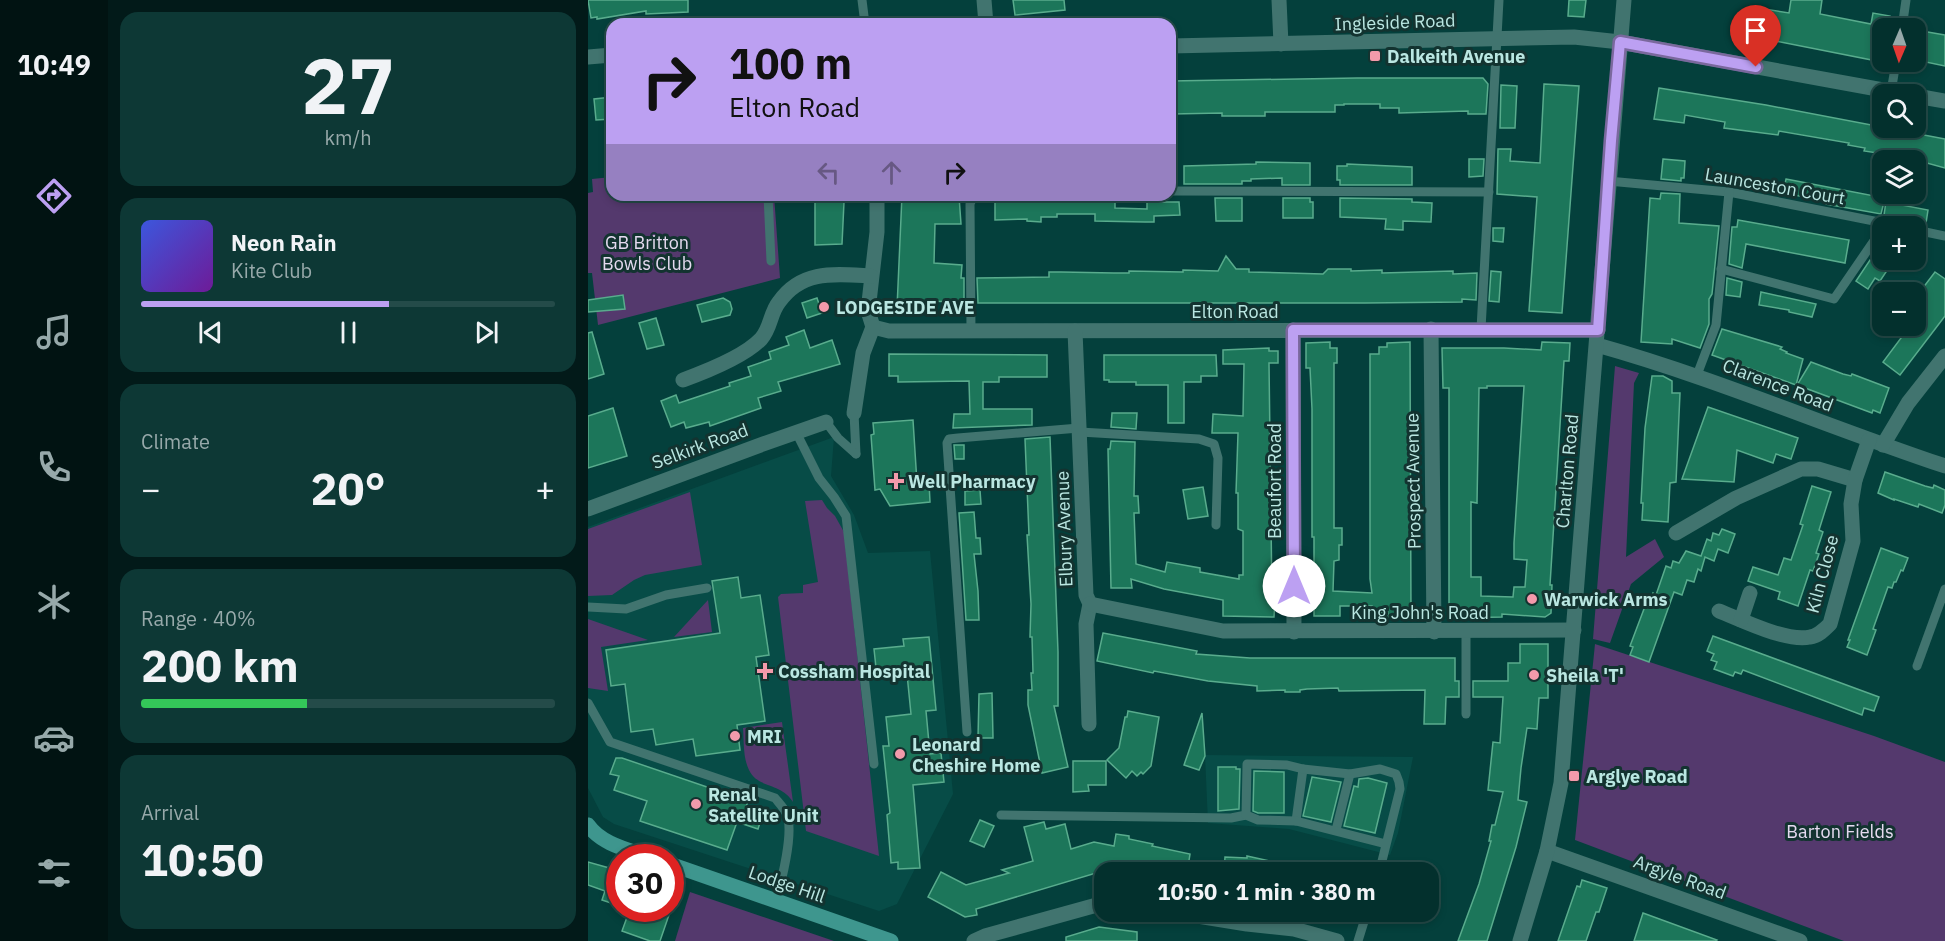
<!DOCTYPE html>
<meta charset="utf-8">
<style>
:root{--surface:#03302d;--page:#0d3835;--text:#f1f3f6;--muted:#97a9aa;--line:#244b49;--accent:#bca0f2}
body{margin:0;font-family:"IBM Plex Sans",sans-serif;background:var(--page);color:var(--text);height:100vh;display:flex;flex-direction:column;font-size:22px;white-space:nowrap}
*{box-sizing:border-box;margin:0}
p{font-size:20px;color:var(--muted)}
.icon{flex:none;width:33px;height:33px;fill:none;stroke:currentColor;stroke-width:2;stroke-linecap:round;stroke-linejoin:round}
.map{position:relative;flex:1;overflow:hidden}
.details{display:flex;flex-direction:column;gap:12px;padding:12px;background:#021a19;width:480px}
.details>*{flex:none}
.guide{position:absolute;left:18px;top:18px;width:570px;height:183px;border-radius:18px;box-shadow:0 3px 9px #0003,0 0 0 2px var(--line);background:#bca0f2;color:#111;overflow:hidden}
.needle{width:39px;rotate:182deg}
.controls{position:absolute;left:1284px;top:18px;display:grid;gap:12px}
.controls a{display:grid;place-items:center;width:54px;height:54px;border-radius:12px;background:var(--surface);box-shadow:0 3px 9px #0003,0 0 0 2px var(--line);font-size:30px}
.speed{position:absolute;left:18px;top:844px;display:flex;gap:12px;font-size:30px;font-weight:700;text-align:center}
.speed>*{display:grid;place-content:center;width:78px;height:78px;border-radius:50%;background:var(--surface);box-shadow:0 3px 9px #0003,0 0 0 2px var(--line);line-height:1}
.speed .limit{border:9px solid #d22;background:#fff;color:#111}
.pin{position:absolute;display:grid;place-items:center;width:51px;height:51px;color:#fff;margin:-62px -26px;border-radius:50% 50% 50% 0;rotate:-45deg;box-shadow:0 0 6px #0007}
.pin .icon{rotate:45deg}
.me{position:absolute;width:66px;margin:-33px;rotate:0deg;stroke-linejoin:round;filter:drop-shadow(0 0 4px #0008)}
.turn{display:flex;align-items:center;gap:21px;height:126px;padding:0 24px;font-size:27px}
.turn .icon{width:78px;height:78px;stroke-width:2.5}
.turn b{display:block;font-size:42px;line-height:51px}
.lanes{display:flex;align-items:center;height:57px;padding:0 24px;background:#0003;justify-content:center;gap:30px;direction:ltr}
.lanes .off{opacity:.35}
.big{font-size:45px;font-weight:700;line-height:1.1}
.details .tile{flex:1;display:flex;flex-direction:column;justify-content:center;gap:9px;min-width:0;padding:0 21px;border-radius:18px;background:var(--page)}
.details .dial{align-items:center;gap:0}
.dial b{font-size:78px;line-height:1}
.song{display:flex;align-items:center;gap:18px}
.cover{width:72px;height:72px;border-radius:9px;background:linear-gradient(135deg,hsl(230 70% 55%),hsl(280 70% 35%))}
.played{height:6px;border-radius:3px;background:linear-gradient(90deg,var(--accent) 60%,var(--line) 60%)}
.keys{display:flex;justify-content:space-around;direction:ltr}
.heat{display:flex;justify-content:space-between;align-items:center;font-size:33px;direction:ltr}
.charge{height:9px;border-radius:4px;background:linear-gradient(90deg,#34c759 40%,var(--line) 0)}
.trip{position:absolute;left:506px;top:862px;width:345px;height:60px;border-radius:18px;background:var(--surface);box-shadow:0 3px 9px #0003,0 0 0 2px var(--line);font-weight:700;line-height:60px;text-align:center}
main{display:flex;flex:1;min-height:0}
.tab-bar{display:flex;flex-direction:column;width:108px;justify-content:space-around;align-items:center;background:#011312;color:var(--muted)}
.tab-bar .icon{width:42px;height:42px}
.tab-bar .active{color:var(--accent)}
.tab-bar b{font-size:27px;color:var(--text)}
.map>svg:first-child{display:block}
.built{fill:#074c47}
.green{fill:#54396d}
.building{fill:#1c765a;stroke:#59ac8d;stroke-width:1.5;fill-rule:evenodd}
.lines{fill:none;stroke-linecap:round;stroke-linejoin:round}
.service{stroke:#41746f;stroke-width:9}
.minor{stroke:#41746f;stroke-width:15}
.tertiary{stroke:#41746f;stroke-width:15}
.secondary{stroke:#3e968e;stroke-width:15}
.route-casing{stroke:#7a689d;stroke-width:15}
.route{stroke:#bca0f2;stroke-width:10}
.poi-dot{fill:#f39aab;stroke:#133330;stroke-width:2}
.labels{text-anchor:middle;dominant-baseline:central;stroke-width:6;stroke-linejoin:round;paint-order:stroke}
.street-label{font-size:18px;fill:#bae7e2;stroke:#133330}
.poi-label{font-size:18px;font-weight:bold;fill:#bae7e2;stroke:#133330;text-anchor:start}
.park-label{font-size:18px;fill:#e5daf0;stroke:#133330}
</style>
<main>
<nav class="tab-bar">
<b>10:49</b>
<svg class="icon active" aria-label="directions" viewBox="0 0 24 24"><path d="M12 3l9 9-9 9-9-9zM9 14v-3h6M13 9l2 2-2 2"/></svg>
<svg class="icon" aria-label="music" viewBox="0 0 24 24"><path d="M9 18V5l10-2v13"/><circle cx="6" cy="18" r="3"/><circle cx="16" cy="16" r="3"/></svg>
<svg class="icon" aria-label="phone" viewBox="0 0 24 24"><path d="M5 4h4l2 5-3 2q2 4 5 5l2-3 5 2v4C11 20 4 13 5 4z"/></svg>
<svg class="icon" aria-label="climate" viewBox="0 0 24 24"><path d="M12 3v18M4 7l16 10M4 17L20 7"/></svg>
<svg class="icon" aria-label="car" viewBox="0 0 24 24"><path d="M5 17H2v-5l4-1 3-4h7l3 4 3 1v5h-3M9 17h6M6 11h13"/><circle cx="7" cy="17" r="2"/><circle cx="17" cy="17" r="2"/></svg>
<svg class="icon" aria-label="filters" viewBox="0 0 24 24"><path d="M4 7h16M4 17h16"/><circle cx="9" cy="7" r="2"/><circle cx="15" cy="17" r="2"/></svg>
</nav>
<section class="details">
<div class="tile dial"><b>27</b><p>km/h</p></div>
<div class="tile">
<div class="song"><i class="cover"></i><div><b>Neon Rain</b><p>Kite Club</p></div></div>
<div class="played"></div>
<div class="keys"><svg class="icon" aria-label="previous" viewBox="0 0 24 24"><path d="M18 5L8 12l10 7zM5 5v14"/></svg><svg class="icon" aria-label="pause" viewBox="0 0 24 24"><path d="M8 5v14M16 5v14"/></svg><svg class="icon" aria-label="next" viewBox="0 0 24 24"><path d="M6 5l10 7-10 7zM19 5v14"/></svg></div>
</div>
<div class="tile"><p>Climate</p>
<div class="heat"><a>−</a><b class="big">20°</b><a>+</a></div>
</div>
<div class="tile"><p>Range · 40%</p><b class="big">200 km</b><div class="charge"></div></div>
<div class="tile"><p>Arrival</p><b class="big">10:50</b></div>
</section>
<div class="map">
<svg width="1357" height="941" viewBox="0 0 1357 941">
<rect width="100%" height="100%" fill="#04403c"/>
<g class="built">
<polygon points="246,437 243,476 266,515 280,553 342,551 365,794 309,904 291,911 26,824 15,817 0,788 0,527"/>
<polygon points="617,755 825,757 810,833 802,855 701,829 620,823"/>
</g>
<g class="green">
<polygon points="24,177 24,195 186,195 192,278 10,325 4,273 0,273 0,193 5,192 4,179"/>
<polygon points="1027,366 1051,373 1046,383 1038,557 1067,539 1076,557 1043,584 1022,643 1005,639"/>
<polygon points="102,492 114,565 57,575 46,580 24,595 0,596 0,529"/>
<polygon points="234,500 239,508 247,516 256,532 291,856 218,831 190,597 193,594 215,593 215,585 230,582 217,501"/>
<polygon points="120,600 124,632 86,637"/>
<polygon points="0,619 60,640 13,647 20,691 0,688"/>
<polygon points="1007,644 1286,736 1357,762 1357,941 1256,941 987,840"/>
<path d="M194 722 205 802C193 782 170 789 161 770 155 758 156 742 155 728Z"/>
<polygon points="102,892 246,941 87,941"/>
</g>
<g class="building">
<polygon points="0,0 100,0 100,12 58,14 58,11 9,19 9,17 3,18"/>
<polygon points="425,0 476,0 477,10 427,15"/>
<polygon points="981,0 998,0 996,17 980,16"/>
<polygon points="1203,0 1234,0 1232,14 1283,24 1285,13 1302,16 1300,28 1294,28 1294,62 1172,38 1177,9 1201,13"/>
<polygon points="1328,30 1357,35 1357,66 1328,60"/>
<polygon points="769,78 895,78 900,84 898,114 880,114 880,111 811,113 811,108 792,108 792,104 756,104 756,105 747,105 747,112 677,112 677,116 634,116 634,113 584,114 584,106 582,106 582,81"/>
<polygon points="956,84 991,86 974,313 941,311 949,197 909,194 910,149 923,149 922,161 952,163"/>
<polygon points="913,85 929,86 927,128 912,128"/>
<polygon points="1071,88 1178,105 1357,139 1357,168 1328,160 1313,160 1289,156 1290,153 1276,151 1277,148 1260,145 1261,143 1191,131 1190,135 1136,128 1137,122 1097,115 1096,123 1066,119"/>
<polygon points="24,97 24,119 8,120 6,99"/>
<polygon points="881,159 896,159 895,176 881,177"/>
<polygon points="1075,159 1097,161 1096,178 1093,178 1093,181 1073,179"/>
<polygon points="668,162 722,163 722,185 694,185 694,178 663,179 663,181 654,181 654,184 596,184 596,166 668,164"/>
<polygon points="759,164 824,167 824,185 752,185 752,180 749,180 749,166 759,166"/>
<polygon points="1198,179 1297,198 1293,214 1238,204 1238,201 1195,193"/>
<polygon points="1073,193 1092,194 1091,223 1131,226 1124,294 1121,299 1121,324 1112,348 1084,339 1084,344 1053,342 1062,198 1072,199"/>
<polygon points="254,195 254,202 256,202 254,244 227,245 227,196"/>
<polygon points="314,195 371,196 373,224 347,224 346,263 374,265 373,278 376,278 376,302 332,301 331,309 309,308"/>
<polygon points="627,198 654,198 654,221 628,221"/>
<polygon points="695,198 722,198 722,202 725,202 725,218 695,218"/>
<polygon points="752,198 824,199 824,202 844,203 843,222 815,221 815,230 797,229 798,219 752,217"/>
<polygon points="500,200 527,201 527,208 559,209 559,202 591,202 592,215 566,216 566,222 557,222 507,221 507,214 469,214 469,217 453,217 453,222 439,221 439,219 407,220 407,202"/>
<polygon points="1298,202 1340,210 1338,223 1296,215"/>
<polygon points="1150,220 1261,240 1257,263 1158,244 1154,268 1141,264 1144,227 1149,227"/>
<polygon points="905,228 916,228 915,242 905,241"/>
<polygon points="638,256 648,269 661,269 661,272 735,274 740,269 763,269 763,271 794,270 794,273 865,271 865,274 889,273 888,300 874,299 874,302 777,303 390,303 389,278 461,277 461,272 473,272 526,273 541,273 541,271 595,272 595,270 630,271"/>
<polygon points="1282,260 1286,263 1288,260 1306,260 1292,281 1287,278 1280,289 1268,281"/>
<polygon points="903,271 913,272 911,302 901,301"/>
<polygon points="1347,272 1357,279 1357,316 1312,375 1295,362 1322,326 1328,326 1328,297"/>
<polygon points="1139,278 1154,282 1152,297 1138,295"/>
<polygon points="1173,292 1228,304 1224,317 1201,312 1201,310 1171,305"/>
<polygon points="35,295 37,309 0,312 0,300"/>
<polygon points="135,298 142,302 144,309 142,315 114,322 109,305"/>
<polygon points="229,298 234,313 219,318 214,303"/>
<polygon points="68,318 76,345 59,349 51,323"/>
<polygon points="1134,329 1194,347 1192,349 1199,352 1198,353 1215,359 1208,385 1124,355"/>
<polygon points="216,330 222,348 244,340 252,364 190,382 193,391 170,398 173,408 122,426 121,422 98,428 96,422 83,427 73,401 88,395 91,403 142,386 141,383 163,376 160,367 183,359 181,352 201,345 198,337"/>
<polygon points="4,332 16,374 0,379 0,333"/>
<polygon points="742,342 742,348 749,348 749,363 746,363 746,528 754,528 754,545 751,545 751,560 746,561 745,591 784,593 782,579 782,354 791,354 791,347 799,347 799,343 822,342 823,617 800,617 800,612 784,613 784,606 752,606 752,616 726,616 726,537 724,537 724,409 722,368 718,368 718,343"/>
<path d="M954 342 982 343 981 361H976L962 585H964L963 613 957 617 914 614V617L861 618V388H855L854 348H916L953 350ZM899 386H936L926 543V559L939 560 937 587H926L925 597 893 596V577H883V502L889 503 891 388H899Z"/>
<polygon points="681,348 681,351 690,351 690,363 681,363 684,600 687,600 686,617 635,616 635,600 576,589 543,579 544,588 523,588 520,449 522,449 523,441 547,442 546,496 550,496 551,513 546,513 548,564 577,572 579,562 612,568 612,572 651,579 651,575 655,575 655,531 650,529 650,493 648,493 650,433 624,433 625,414 655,416 656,364 635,364 635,350"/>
<polygon points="301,354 459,355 459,377 411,377 411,382 395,382 395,409 444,409 444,425 365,428 366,414 382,414 381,381 310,382 310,376 301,376"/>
<polygon points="516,355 628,355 629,376 613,376 613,382 596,382 596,423 580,423 580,385 548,385 548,382 521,382 521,380 516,380"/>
<polygon points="1223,362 1255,374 1263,376 1264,374 1301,388 1292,413 1285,410 1284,413 1209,385"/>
<polygon points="1064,376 1075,376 1084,381 1084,393 1092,393 1088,482 1082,483 1080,522 1054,520 1055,503 1053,503 1057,428"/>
<polygon points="1120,407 1210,438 1203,459 1188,454 1185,463 1149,450 1146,482 1094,479"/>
<polygon points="25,408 39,456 0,468 0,416"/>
<polygon points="524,413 549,413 548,429 523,427"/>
<polygon points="325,420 329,483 341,482 342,502 302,506 292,489 287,490 283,435 286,434 285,423"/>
<polygon points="462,437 470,652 470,706 466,706 480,767 454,773 440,705 440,690 444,690 443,673 445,673 444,637 442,637 443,604 439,535 441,535 437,439"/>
<polygon points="366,445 376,445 376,459 367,459"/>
<polygon points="1297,472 1337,486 1345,488 1346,485 1357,490 1357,505 1354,513 1331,504 1330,507 1306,499 1306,500 1290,493"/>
<polygon points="1224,486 1243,492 1231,530 1235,532 1228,553 1231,554 1225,571 1222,570 1210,606 1190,599 1192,592 1160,581 1165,567 1190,575 1196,558 1203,560 1215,525 1212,524"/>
<polygon points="615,487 620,516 600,519 595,490"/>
<polygon points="392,490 393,504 377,505 377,491"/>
<polygon points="386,512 388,538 392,538 393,554 386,554 390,591 391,620 378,620 371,513"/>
<polygon points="1134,529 1147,534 1140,553 1130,549 1126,561 1117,557 1113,571 1110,569 1106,582 1099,580 1094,595 1086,592 1061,662 1042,655 1045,647 1042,646 1059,601 1062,602 1065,593 1068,595 1078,566 1083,568 1085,561 1091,563 1098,551 1113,556 1119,539 1123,541 1125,533 1131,535"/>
<polygon points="1293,548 1320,558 1315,571 1313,570 1308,582 1306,582 1304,588 1300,587 1285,629 1288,630 1279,655 1259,647 1262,640 1260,640"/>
<polygon points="150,577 153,598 172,595 181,655 168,657 177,721 149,725 152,750 108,756 105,739 68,745 65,729 43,732 37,684 23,686 18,650 132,633 124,581"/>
<polygon points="515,633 609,651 608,654 662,658 867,658 867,681 871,681 871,697 858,697 857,724 836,724 837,690 751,691 750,688 719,689 712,690 712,692 697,692 697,690 669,691 669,686 620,681 566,671 565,673 509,661"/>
<polygon points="1125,636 1291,697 1286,711 1276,708 1274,715 1155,670 1153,674 1147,672 1145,676 1126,669 1129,662 1123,660 1126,654 1119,651"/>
<polygon points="341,637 348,710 338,711 342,754 353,753 356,782 325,785 332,868 310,869 310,862 303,863 299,815 302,813 295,746 301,746 298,717 323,714 319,674 289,677 286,649 316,646 315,639"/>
<polygon points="932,644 960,644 960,698 951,698 949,729 939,728 933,768 930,800 939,802 928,847 899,941 870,941 891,884 903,841 901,841 904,825 907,825 915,792 900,790 905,742 912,743 915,697 885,697 885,681 920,681 920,663 932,663"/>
<polygon points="404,693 405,738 390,738 391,694"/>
<polygon points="540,711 571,717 563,766 555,774 553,772 549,776 544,771 538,778 519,760 531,748 537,717 539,717"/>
<polygon points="614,713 617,756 611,770 596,765"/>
<polygon points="28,758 34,758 160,801 158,807 175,813 170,829 149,822 139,850 52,821 59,801 26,790 31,776 22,774"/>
<polygon points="485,761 518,761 518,785 500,785 501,791 485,792"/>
<polygon points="630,767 648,767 648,769 652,769 651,809 630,811"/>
<polygon points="666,771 696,772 696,813 670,813 665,811"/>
<polygon points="724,777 753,782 743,822 715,816"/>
<polygon points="780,778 799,783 787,833 756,826 766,786 770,787 771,779"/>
<polygon points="392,820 406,826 396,847 382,841"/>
<polygon points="456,822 458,829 477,824 483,849 506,842 526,846 528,834 541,836 541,839 565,844 564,846 602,854 599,873 535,873 518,870 388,909 389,915 377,917 340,897 353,872 378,885 421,873 414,870 445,861 436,827"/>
<polygon points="659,856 709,867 709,873 636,873 637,857 659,858"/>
<polygon points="30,857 32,857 32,906 14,900 17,891 0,885 0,862 25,869"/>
<polygon points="994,880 1019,888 1011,912 1008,912 998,941 970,941 989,886 992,887"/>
<polygon points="42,909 83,909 72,941 62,941 34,931"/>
<polygon points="1055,913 1129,940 1128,941 1046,941"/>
<polygon points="511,927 549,932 549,941 478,941 478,937"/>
</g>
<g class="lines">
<g class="service">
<polyline points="274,0 277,24"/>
<polyline points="1314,28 1318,0"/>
<polyline points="1303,92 1308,62"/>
<polyline points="1020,181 1141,192 1311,226"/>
<polyline points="582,191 901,192"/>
<polyline points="180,195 183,261"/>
<polyline points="1328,230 1357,236"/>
<polyline points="1133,269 1246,299 1294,229"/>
<polyline points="893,329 911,0"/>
<polyline points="383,331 382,204 386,195"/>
<polyline points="1109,375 1128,325 1141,192"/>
<polyline points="266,413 268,454"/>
<polyline points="238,422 250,438 268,454"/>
<polyline points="208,432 231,478 246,497 258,516 286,764"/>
<polyline points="492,432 611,439 626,444 630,458 628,525"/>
<polyline points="0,607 38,609 78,595 119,588"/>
<polyline points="1329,666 1357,589"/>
<path d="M0 703 22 742 187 798C191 803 196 808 198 813 207 829 193 883 188 901"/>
<polyline points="878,714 878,632"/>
<polyline points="379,732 359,443 361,439 370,438 491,428"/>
<polyline points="413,815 643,818 658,815"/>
<polyline points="708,821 715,769"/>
<polyline points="748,830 762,774"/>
<polyline points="791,873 812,789 811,782 808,774 792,769 762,774 715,769 699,765 659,764 658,815 670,820 708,821 798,844"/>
<polyline points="770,941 779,912"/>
</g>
<g class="minor">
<polyline points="396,0 398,24"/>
<polyline points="691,0 693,44"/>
<polyline points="285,327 301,331 1010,330"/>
<polyline points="285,327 280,311 289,232 289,195"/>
<polyline points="843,329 846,632"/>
<polyline points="705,330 706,632"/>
<polyline points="487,331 498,595 502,604 498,624 501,724"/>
<path d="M1009 345C1127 378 1240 427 1357 466"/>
<path d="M95 380C117 372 157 356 173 339 183 328 182 313 191 302 214 269 248 274 283 276"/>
<polyline points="266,413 275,353 285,327"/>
<polyline points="1295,445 1320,403 1357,356"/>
<polyline points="0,509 175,444 238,422"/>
<polyline points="1088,533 1148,498 1213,469 1230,469 1267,480"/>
<polyline points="502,604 635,631 986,630"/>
<path d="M1131 611C1154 620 1197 642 1222 637 1230 636 1236 630 1242 624L1265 541 1263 504 1267 480 1281 440"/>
<polyline points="1153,620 1162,593"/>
<polyline points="959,851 1212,941"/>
<polyline points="585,912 659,924 706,929 749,941"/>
<polyline points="386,941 397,936 516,903"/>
</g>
<g class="tertiary">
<polyline points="582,46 986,37 1032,42 1317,94"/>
<polyline points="0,57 24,55"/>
<polyline points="1328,96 1357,101"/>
<path d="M932 941 959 851 973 783C995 522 1013 261 1036 0"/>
</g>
<g class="secondary">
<path d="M0 825C14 845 42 850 64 858"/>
<polyline points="82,864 303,941"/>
</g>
</g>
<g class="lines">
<defs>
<polyline id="route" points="706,586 705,330 1010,330 1023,141 1032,42 1168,67"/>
</defs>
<use href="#route" class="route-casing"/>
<use href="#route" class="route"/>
</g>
<g class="poi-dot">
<rect x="781" y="50" width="12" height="12" rx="3"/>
<circle cx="236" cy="307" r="6"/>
<path d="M305 472h6v6h6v6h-6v6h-6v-6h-6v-6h6z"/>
<circle cx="944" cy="599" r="6"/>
<path d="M174 662h6v6h6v6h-6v6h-6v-6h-6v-6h6z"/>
<circle cx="946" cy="675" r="6"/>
<circle cx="147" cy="736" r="6"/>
<circle cx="312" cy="754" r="6"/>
<rect x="980" y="770" width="12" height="12" rx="3"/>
<circle cx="108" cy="804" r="6"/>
</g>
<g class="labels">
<g class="street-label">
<text transform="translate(807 22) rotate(-2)">Ingleside Road</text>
<text transform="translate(1187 186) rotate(10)">Launceston Court</text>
<text x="647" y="311">Elton Road</text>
<text transform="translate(1190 385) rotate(21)">Clarence Road</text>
<text transform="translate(112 446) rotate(-20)">Selkirk Road</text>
<text transform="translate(979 471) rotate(-85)">Charlton Road</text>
<text transform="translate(686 481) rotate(-90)">Beaufort Road</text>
<text transform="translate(825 481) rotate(-91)">Prospect Avenue</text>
<text transform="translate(476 529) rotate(-92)">Elbury Avenue</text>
<text transform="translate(1234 574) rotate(-75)">Kiln Close</text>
<text x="832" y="612">King John's Road</text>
<text transform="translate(1092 877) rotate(20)">Argyle Road</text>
<text transform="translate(199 884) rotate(19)">Lodge Hill</text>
</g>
<g class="poi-label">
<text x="799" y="56">Dalkeith Avenue</text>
<text x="248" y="307">LODGESIDE AVE</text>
<text x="320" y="481">Well Pharmacy</text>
<text x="956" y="599">Warwick Arms</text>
<text x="190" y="671">Cossham Hospital</text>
<text x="958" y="675">Sheila 'T'</text>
<text x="159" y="736">MRI</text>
<text x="324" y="744">Leonard<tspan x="324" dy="21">Cheshire Home</tspan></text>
<text x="998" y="776">Arglye Road</text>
<text x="120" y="794">Renal<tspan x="120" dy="21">Satellite Unit</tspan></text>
</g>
<g class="park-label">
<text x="59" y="242">GB Britton<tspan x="59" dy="21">Bowls Club</tspan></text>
<text x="1252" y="831">Barton Fields</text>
</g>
</g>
</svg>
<div class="controls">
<a><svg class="needle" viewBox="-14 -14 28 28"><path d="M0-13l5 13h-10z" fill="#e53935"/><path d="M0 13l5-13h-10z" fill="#97a9aa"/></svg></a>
<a><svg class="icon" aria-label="search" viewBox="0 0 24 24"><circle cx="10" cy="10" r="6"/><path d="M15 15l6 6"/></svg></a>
<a><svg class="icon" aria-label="layers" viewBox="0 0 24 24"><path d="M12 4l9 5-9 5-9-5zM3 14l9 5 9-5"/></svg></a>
<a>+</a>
<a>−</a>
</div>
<div class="speed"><div class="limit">30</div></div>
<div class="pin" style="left:1168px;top:67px;background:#d93025"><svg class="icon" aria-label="arrive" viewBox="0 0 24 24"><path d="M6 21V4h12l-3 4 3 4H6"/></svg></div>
<svg class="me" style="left:706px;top:586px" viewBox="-20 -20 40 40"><circle r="19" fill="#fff"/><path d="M0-13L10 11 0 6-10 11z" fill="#bca0f2"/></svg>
<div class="trip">10:50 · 1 min · 380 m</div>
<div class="guide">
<div class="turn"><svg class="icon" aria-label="right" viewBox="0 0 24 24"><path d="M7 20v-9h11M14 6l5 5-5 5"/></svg><div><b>100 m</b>Elton Road</div></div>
<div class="lanes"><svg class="icon off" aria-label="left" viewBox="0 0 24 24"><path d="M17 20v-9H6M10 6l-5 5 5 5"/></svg><svg class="icon off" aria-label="ahead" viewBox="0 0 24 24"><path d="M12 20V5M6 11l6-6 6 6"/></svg><svg class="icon" aria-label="right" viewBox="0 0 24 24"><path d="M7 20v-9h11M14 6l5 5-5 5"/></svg></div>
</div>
</div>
</main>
